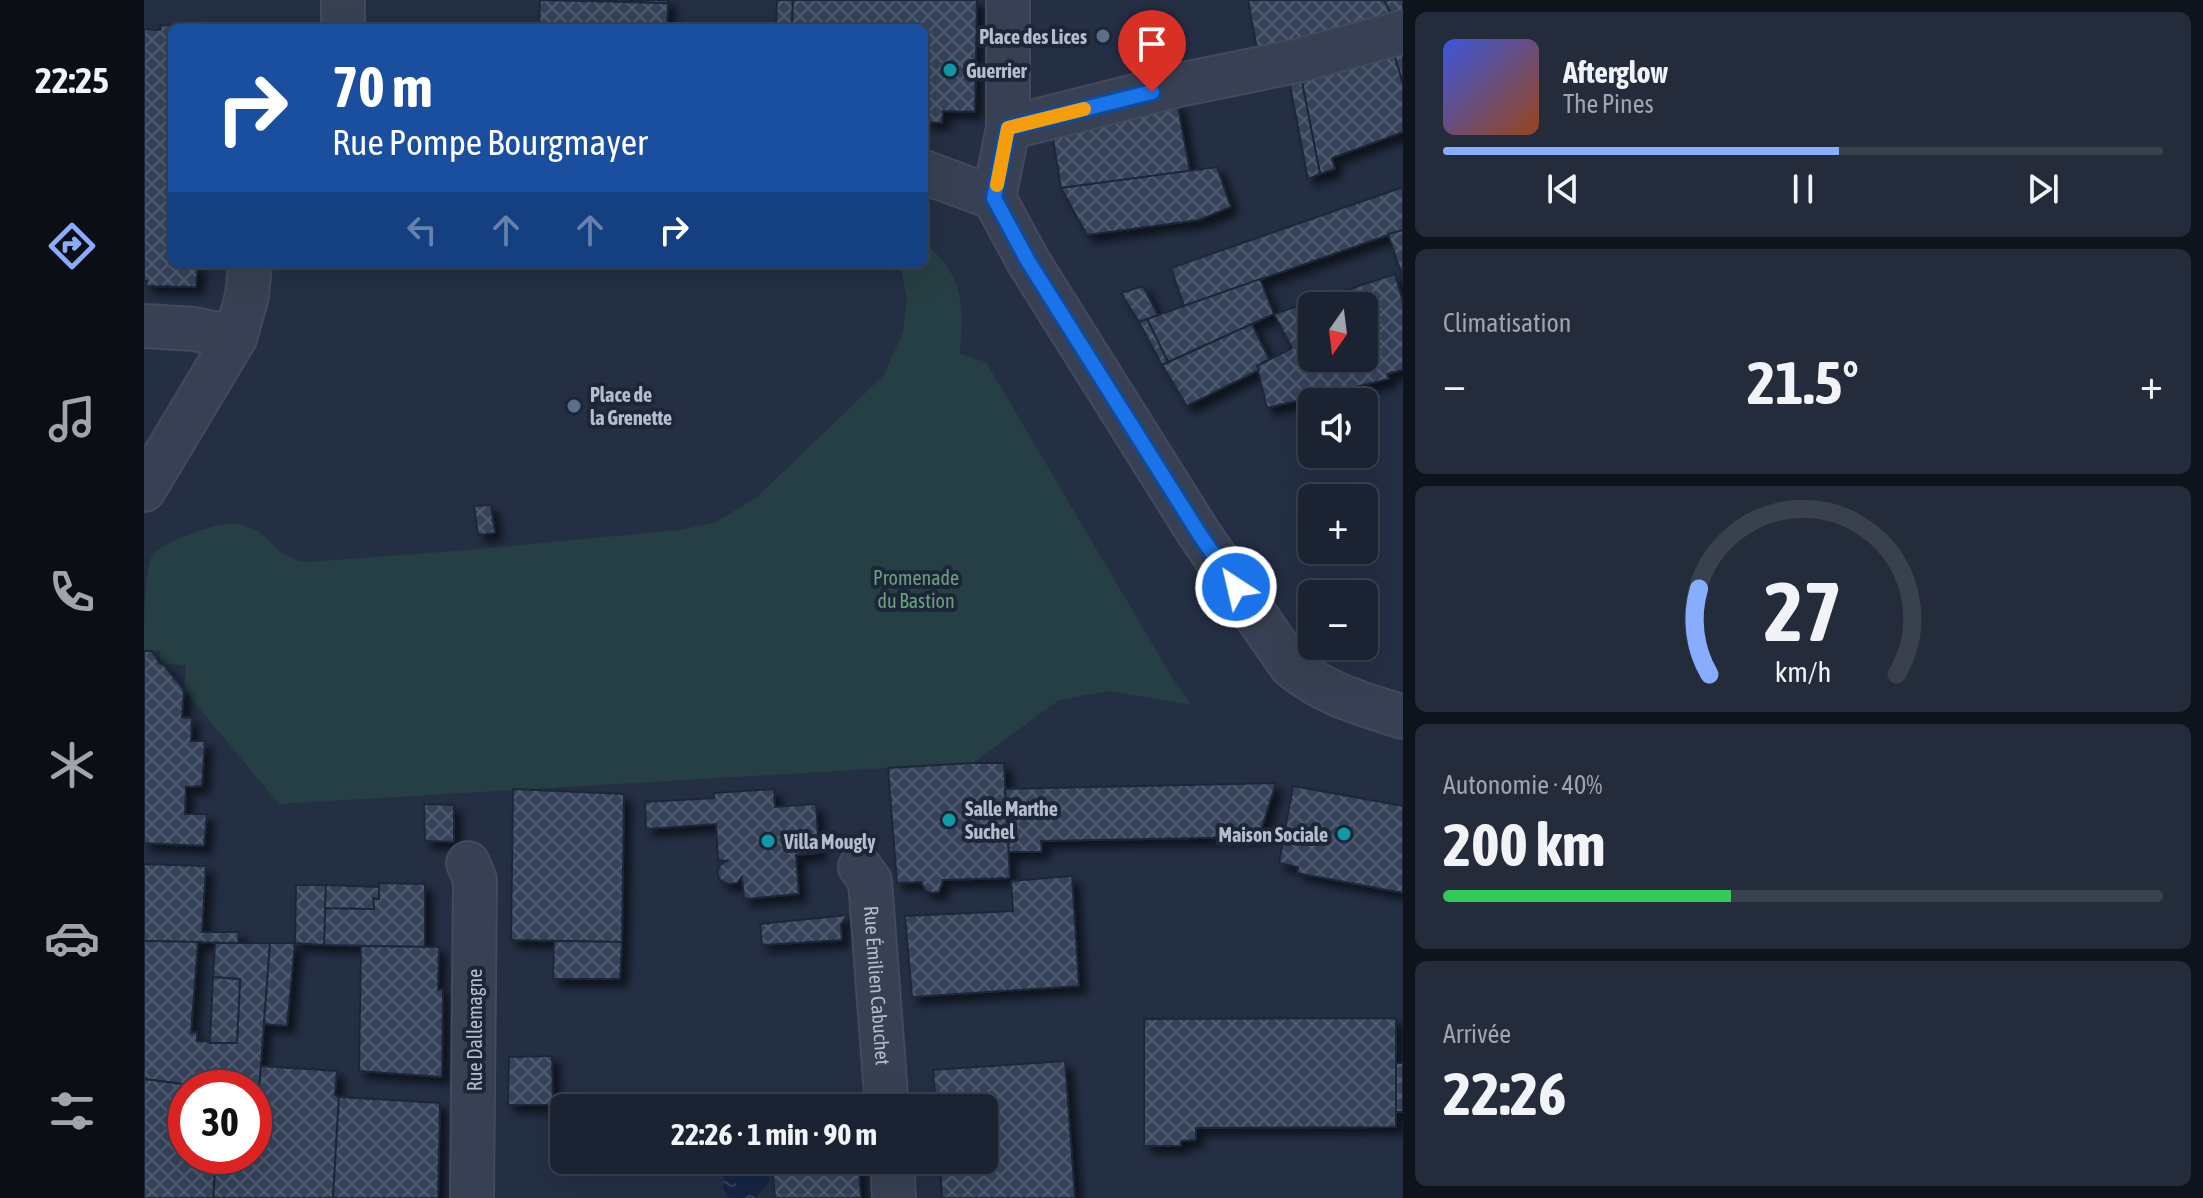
<!DOCTYPE html>
<html lang="fr">
<meta charset="utf-8">
<style>
:root{--surface:#1b2333;--page:#242b3b;--text:#f1f3f6;--muted:#a0a4ac;--line:#39404e;--accent:#88adff}
body{margin:0;font-family:"Asap Condensed",sans-serif;background:var(--page);color:var(--text);height:100vh;display:flex;flex-direction:column;font-size:30px;white-space:nowrap}
*{box-sizing:border-box;margin:0}
p{font-size:26px;color:var(--muted)}
.icon{flex:none;width:44px;height:44px;fill:none;stroke:currentColor;stroke-width:2;stroke-linecap:round;stroke-linejoin:round}
.map{position:relative;flex:1;overflow:hidden}
.drawer{display:flex;flex-direction:column;gap:12px;padding:12px;background:#0f131c;width:800px}
.drawer>*{flex:none}
.guide{position:absolute;left:24px;top:24px;width:760px;height:244px;border-radius:12px;box-shadow:0 8px 32px #0002,0 0 0 2px var(--line);background:#1a4fa0;color:#fff;overflow:hidden}
.needle{width:52px;rotate:194deg}
.controls{position:absolute;left:1154px;top:292px;display:grid;gap:16px}
.controls a{display:grid;place-items:center;width:80px;height:80px;border-radius:12px;background:var(--surface);box-shadow:0 8px 32px #0002,0 0 0 2px var(--line);font-size:40px}
.speed{position:absolute;left:24px;top:1070px;display:flex;gap:16px;font-size:40px;font-weight:700;text-align:center}
.speed>*{display:grid;place-content:center;width:104px;height:104px;border-radius:50%;background:var(--surface);box-shadow:0 8px 32px #0002,0 0 0 2px var(--line);line-height:1}
.speed .limit{border:12px solid #d22;background:#fff;color:#111}
.pin{position:absolute;display:grid;place-items:center;width:68px;height:68px;color:#fff;margin:-82px -34px;border-radius:50% 50% 50% 0;rotate:-45deg;box-shadow:0 0 8px #0007}
.pin .icon{rotate:45deg}
.me{position:absolute;width:88px;margin:-44px;rotate:325deg;stroke-linejoin:round;filter:drop-shadow(0 0 6px #0008)}
.turn{display:flex;align-items:center;gap:28px;height:168px;padding:0 32px;font-size:36px}
.turn .icon{width:104px;height:104px;stroke-width:2.5}
.turn b{display:block;font-size:56px;line-height:68px}
.lanes{display:flex;align-items:center;height:76px;padding:0 32px;background:#0003;justify-content:center;gap:40px;direction:ltr}
.lanes .off{opacity:.35}
.big{font-size:60px;font-weight:700;line-height:1.1}
.drawer .card{flex:1;display:flex;flex-direction:column;justify-content:center;gap:12px;min-width:0;padding:0 28px;border-radius:12px;background:var(--page)}
.drawer .dial{align-items:center;gap:0}
.dial svg{height:208px;overflow:visible;fill:none;stroke:var(--line);stroke-width:7;stroke-linecap:round;text-anchor:middle}
.dial text{fill:var(--text);stroke:none}
.song{display:flex;align-items:center;gap:24px}
.cover{width:96px;height:96px;border-radius:12px;background:linear-gradient(135deg,hsl(230 70% 55%),hsl(20 70% 35%))}
.played{height:8px;border-radius:4px;background:linear-gradient(90deg,var(--accent) 55%,var(--line) 55%)}
.keys{display:flex;justify-content:space-around;direction:ltr}
.heat{display:flex;justify-content:space-between;align-items:center;font-size:44px;direction:ltr}
.charge{height:12px;border-radius:6px;background:linear-gradient(90deg,#34c759 40%,var(--line) 0)}
.trip{position:absolute;left:406px;top:1094px;width:448px;height:80px;border-radius:12px;background:var(--surface);box-shadow:0 8px 32px #0002,0 0 0 2px var(--line);font-weight:700;line-height:80px;text-align:center}
main{display:flex;flex:1;min-height:0}
.menu{display:flex;flex-direction:column;width:144px;justify-content:space-around;align-items:center;background:#0b0e14;color:var(--muted)}
.menu .icon{width:56px;height:56px}
.menu .active{color:var(--accent)}
.menu b{font-size:36px;color:var(--text)}
.map>svg:first-child{display:block}
.green{fill:#263f44}
.water{fill:url(#water-ripples)}
.building{fill:url(#building-cross-hatch);stroke:#1f283a;stroke-width:2;fill-rule:evenodd;filter:url(#shadow)}
.lines{fill:none;stroke-linecap:round;stroke-linejoin:round}
.street-casing{stroke:#424a5c;stroke-width:46}
.street{stroke:#384153;stroke-width:42}
.route-casing{stroke:#114b97;stroke-width:20}
.route{stroke:#1a73e8;stroke-width:14}
.slow{stroke:#f59e0b;stroke-width:14}
.service-dot{fill:#5c6f8a;stroke:#1d2638;stroke-width:3}
.culture-dot{fill:#0f9aa8;stroke:#1d2638;stroke-width:3}
.labels{text-anchor:middle;dominant-baseline:central;stroke-width:8;stroke-linejoin:round;paint-order:stroke}
.poi-label{font-size:20px;font-weight:bold;fill:#b5bdcd;stroke:#1d2638;text-anchor:start}
.park-label{font-size:20px;fill:#6aa07b;stroke:#1d2638}
.street-label{font-size:20px;fill:#b5bdcd;stroke:#1d2638}
</style>
<main>
<nav class="menu">
<b>22:25</b>
<svg class="icon active" aria-label="directions" viewBox="0 0 24 24"><path d="M12 3l9 9-9 9-9-9zM9 14v-3h6M13 9l2 2-2 2"/></svg>
<svg class="icon" aria-label="music" viewBox="0 0 24 24"><path d="M9 18V5l10-2v13"/><circle cx="6" cy="18" r="3"/><circle cx="16" cy="16" r="3"/></svg>
<svg class="icon" aria-label="phone" viewBox="0 0 24 24"><path d="M5 4h4l2 5-3 2q2 4 5 5l2-3 5 2v4C11 20 4 13 5 4z"/></svg>
<svg class="icon" aria-label="climate" viewBox="0 0 24 24"><path d="M12 3v18M4 7l16 10M4 17L20 7"/></svg>
<svg class="icon" aria-label="car" viewBox="0 0 24 24"><path d="M5 17H2v-5l4-1 3-4h7l3 4 3 1v5h-3M9 17h6M6 11h13"/><circle cx="7" cy="17" r="2"/><circle cx="17" cy="17" r="2"/></svg>
<svg class="icon" aria-label="filters" viewBox="0 0 24 24"><path d="M4 7h16M4 17h16"/><circle cx="9" cy="7" r="2"/><circle cx="15" cy="17" r="2"/></svg>
</nav>
<div class="map">
<svg width="1259" height="1198" viewBox="0 0 1259 1198">
<defs>
<pattern id="water-ripples" width="26" height="14" patternUnits="userSpaceOnUse" patternTransform="scale(2)"><rect width="26" height="14" fill="#152543"/><path d="M2 4q2-2 4 0t4 0M15 11q2-2 4 0t4 0" fill="none" stroke="#35435d"/></pattern>
<pattern id="building-cross-hatch" width="8" height="8" patternUnits="userSpaceOnUse" patternTransform="scale(2)"><rect width="8" height="8" fill="#35435a"/><path d="M0 0l8 8M0 8l8-8" fill="none" stroke="#505c70"/></pattern>
<filter id="shadow"><feDropShadow dx="7" dy="7" stdDeviation="4" flood-color="#0009"/></filter>
</defs>
<rect width="100%" height="100%" fill="#242f44"/>
<path class="green" d="M780 243C821 274 819 307 816 354L842 362 1029 679 1048 705 965 691 915 700 829 763 135 804 40 690 42 665 19 664 16 661V651H0C0 628 0 569 9 554 21 543 38 537 53 532 68 526 85 521 101 526 129 534 128 557 163 562L325 550 535 530 570 523 613 497 740 375 759 332 763 299 756 264H780Z"/>
<polygon class="water" points="589,1160 633,1160 625,1170 625,1182 611,1198 585,1198 579,1189 580,1167 586,1166"/>
<g class="building">
<polygon points="396,0 524,3 523,28 395,28"/>
<polygon points="443,0 524,0 524,3"/>
<polygon points="633,0 649,0 648,25 632,24"/>
<polygon points="649,0 833,0 831,112 799,111 798,123 780,122 780,28 648,28"/>
<polygon points="1104,0 1240,0 1250,20 1115,60"/>
<polygon points="1240,0 1259,0 1259,16 1250,20"/>
<polygon points="16,25 68,27 28,28 28,264 54,264 52,287 2,286 3,281 0,281 0,29 16,30"/>
<polygon points="1259,48 1259,84 1249,51"/>
<polygon points="1249,51 1259,84 1259,132 1188,158 1191,169 1176,174 1156,72"/>
<polygon points="1156,72 1176,174 1164,179 1144,75"/>
<polygon points="1033,102 1046,171 917,188 908,133"/>
<polygon points="1073,167 1087,207 1055,220 943,235 917,188"/>
<polygon points="1259,187 1259,230 1040,306 1027,268"/>
<polygon points="1259,230 1259,271 1257,272 1244,234"/>
<path d="M1251 274 1259 302V370L1243 374 1245 379 1123 408 1113 366 1148 348 1130 314ZM1168 306H1220V358H1168Z"/>
<polygon points="1116,279 1130,314 1024,362 1003,319"/>
<polygon points="999,286 1014,315 995,322 977,293"/>
<polygon points="1003,319 1024,362 1018,365 995,322"/>
<polygon points="1108,324 1125,359 1113,366 1115,370 1043,406 1018,365"/>
<polygon points="347,505 351,533 334,535 330,506"/>
<polygon points="0,651 8,651 16,664 19,664 40,690 38,717 48,718 47,741 61,741 58,786 42,787 41,814 63,814 60,846 0,843"/>
<polygon points="829,763 860,763 866,878 799,880 795,892 788,893 782,891 777,882 753,883 744,768"/>
<polygon points="1132,783 1115,837 897,841 898,852 865,852 861,789"/>
<polygon points="1149,786 1259,806 1259,893 1153,873 1154,867 1135,863"/>
<polygon points="369,789 480,794 478,942 367,940"/>
<polygon points="630,789 631,807 672,804 675,853 652,855 655,894 600,899 598,877 593,883 584,884 576,880 573,872 576,865 583,861 574,860 572,824 502,829 501,802 570,798 570,793"/>
<polygon points="280,804 310,805 310,842 281,841"/>
<polygon points="0,864 62,866 58,932 95,932 94,943 0,941"/>
<polygon points="928,876 935,986 768,997 761,916 869,911 867,881"/>
<polygon points="235,883 281,884 281,947 180,945 181,908 230,909 229,898 235,899"/>
<polygon points="152,885 182,885 180,945 151,943"/>
<polygon points="182,885 235,887 235,899 229,898 230,909 181,908"/>
<polygon points="704,915 697,924 698,940 618,945 616,924"/>
<polygon points="0,941 54,942 47,1033 53,1032 53,1041 93,1043 96,979 69,977 71,943 126,943 115,1091 110,1091 110,1088 70,1088 0,1079"/>
<polygon points="410,941 478,942 476,979 409,979"/>
<polygon points="126,943 151,943 143,1026 120,1024"/>
<polygon points="217,946 295,947 294,990 299,989 298,1077 215,1071"/>
<polygon points="69,977 96,979 93,1043 66,1043"/>
<polygon points="1252,1018 1252,1127 1052,1128 1052,1140 1037,1141 1037,1146 1000,1146 1000,1019"/>
<polygon points="408,1056 409,1105 364,1105 365,1057"/>
<polygon points="921,1061 931,1198 798,1198 796,1160 840,1160 840,1108 792,1108 789,1070"/>
<rect x="1252" y="1063" width="7" height="49"/>
<polygon points="117,1066 193,1071 191,1095 195,1097 189,1198 69,1198 72,1156 110,1156 110,1091 115,1091"/>
<polygon points="0,1079 70,1088 42,1088 42,1156 72,1156 69,1198 0,1198"/>
<polygon points="195,1097 296,1103 294,1198 189,1198"/>
<polygon points="656,1160 714,1160 717,1198 631,1198 629,1175 657,1172"/>
</g>
<g class="lines">
<defs>
<g id="street">
<path d="M864 0V128L850 198 884 261 1056 535 1147 666C1180 694 1219 704 1259 717"/>
<polyline points="199,28 199,0"/>
<polyline points="864,128 1035,85 1157,60 1259,32"/>
<polyline points="780,172 850,198"/>
<polyline points="0,326 50,329 91,338"/>
<polyline points="0,490 91,338 103,296 106,264"/>
<polyline points="324,863 331,880 328,1198"/>
<path id="s1" d="M716 867 726 881 743 1108"/>
<polyline points="748,1160 750,1198"/>
</g>
</defs>
<use href="#street" class="street-casing"/>
<use href="#street" class="street"/>
</g>
<g class="lines">
<defs>
<polyline id="route" points="1008,92 864,128 850,198 884,261 1056,535 1092,587"/>
</defs>
<use href="#route" class="route-casing"/>
<use href="#route" class="route"/>
<polyline class="slow" points="853,185 864,128 940,109"/>
</g>
<g class="service-dot">
<circle cx="959" cy="36" r="8"/>
<circle cx="430" cy="406" r="8"/>
</g>
<g class="culture-dot">
<circle cx="806" cy="70" r="8"/>
<circle cx="805" cy="820" r="8"/>
<circle cx="1200" cy="834" r="8"/>
<circle cx="624" cy="841" r="8"/>
</g>
<g class="labels">
<g class="poi-label">
<text x="943" y="36" text-anchor="end">Place des Lices</text>
<text x="822" y="70">Guerrier</text>
<text x="446" y="394">Place de<tspan x="446" dy="23">la Grenette</tspan></text>
<text x="821" y="808">Salle Marthe<tspan x="821" dy="23">Suchel</tspan></text>
<text x="1184" y="834" text-anchor="end">Maison Sociale</text>
<text x="640" y="841">Villa Mougly</text>
</g>
<g class="park-label">
<text x="772" y="577">Promenade<tspan x="772" dy="23">du Bastion</tspan></text>
</g>
<g class="street-label">
<text stroke="none"><textPath href="#s1" startOffset="122">Rue Émilien Cabuchet</textPath></text>
<text transform="translate(330 1030) rotate(-90)">Rue Dallemagne</text>
</g>
</g>
</svg>
<div class="controls">
<a><svg class="needle" viewBox="-14 -14 28 28"><path d="M0-13l5 13h-10z" fill="#e53935"/><path d="M0 13l5-13h-10z" fill="#a0a4ac"/></svg></a>
<a><svg class="icon" aria-label="sound" viewBox="0 0 24 24"><path d="M4 9h4l5-4v14l-5-4H4zM17 9q2 3 0 6"/></svg></a>
<a>+</a>
<a>−</a>
</div>
<div class="speed"><div class="limit">30</div></div>
<div class="pin" style="left:1008px;top:92px;background:#d93025"><svg class="icon" aria-label="arrive" viewBox="0 0 24 24"><path d="M6 21V4h12l-3 4 3 4H6"/></svg></div>
<svg class="me" style="left:1092px;top:587px" viewBox="-20 -20 40 40"><circle r="17" fill="#1a73e8" stroke="#fff" stroke-width="3"/><path d="M0-11L8 9 0 5-8 9z" fill="#fff"/></svg>
<div class="trip">22:26 · 1 min · 90 m</div>
<div class="guide">
<div class="turn"><svg class="icon" aria-label="right" viewBox="0 0 24 24"><path d="M7 20v-9h11M14 6l5 5-5 5"/></svg><div><b>70 m</b>Rue Pompe Bourgmayer</div></div>
<div class="lanes"><svg class="icon off" aria-label="left" viewBox="0 0 24 24"><path d="M17 20v-9H6M10 6l-5 5 5 5"/></svg><svg class="icon off" aria-label="ahead" viewBox="0 0 24 24"><path d="M12 20V5M6 11l6-6 6 6"/></svg><svg class="icon off" aria-label="ahead" viewBox="0 0 24 24"><path d="M12 20V5M6 11l6-6 6 6"/></svg><svg class="icon" aria-label="right" viewBox="0 0 24 24"><path d="M7 20v-9h11M14 6l5 5-5 5"/></svg></div>
</div>
</div>
<section class="drawer">
<div class="card">
<div class="song"><i class="cover"></i><div><b>Afterglow</b><p>The Pines</p></div></div>
<div class="played"></div>
<div class="keys"><svg class="icon" aria-label="previous" viewBox="0 0 24 24"><path d="M18 5L8 12l10 7zM5 5v14"/></svg><svg class="icon" aria-label="pause" viewBox="0 0 24 24"><path d="M8 5v14M16 5v14"/></svg><svg class="icon" aria-label="next" viewBox="0 0 24 24"><path d="M6 5l10 7-10 7zM19 5v14"/></svg></div>
</div>
<div class="card"><p>Climatisation</p>
<div class="heat"><a>−</a><b class="big">21.5°</b><a>+</a></div>
</div>
<div class="card dial"><svg viewBox="0 0 100 80">
<path d="M14 69A42 42 0 1 1 86 69"/>
<path d="M14 69A42 42 0 0 1 10 36" stroke="#88adff"/>
<text x="50" y="56" font-size="32" font-weight="700">27</text>
<text x="50" y="72" font-size="11">km/h</text>
</svg></div>
<div class="card"><p>Autonomie · 40%</p><b class="big">200 km</b><div class="charge"></div></div>
<div class="card"><p>Arrivée</p><b class="big">22:26</b></div>
</section>
</main>
